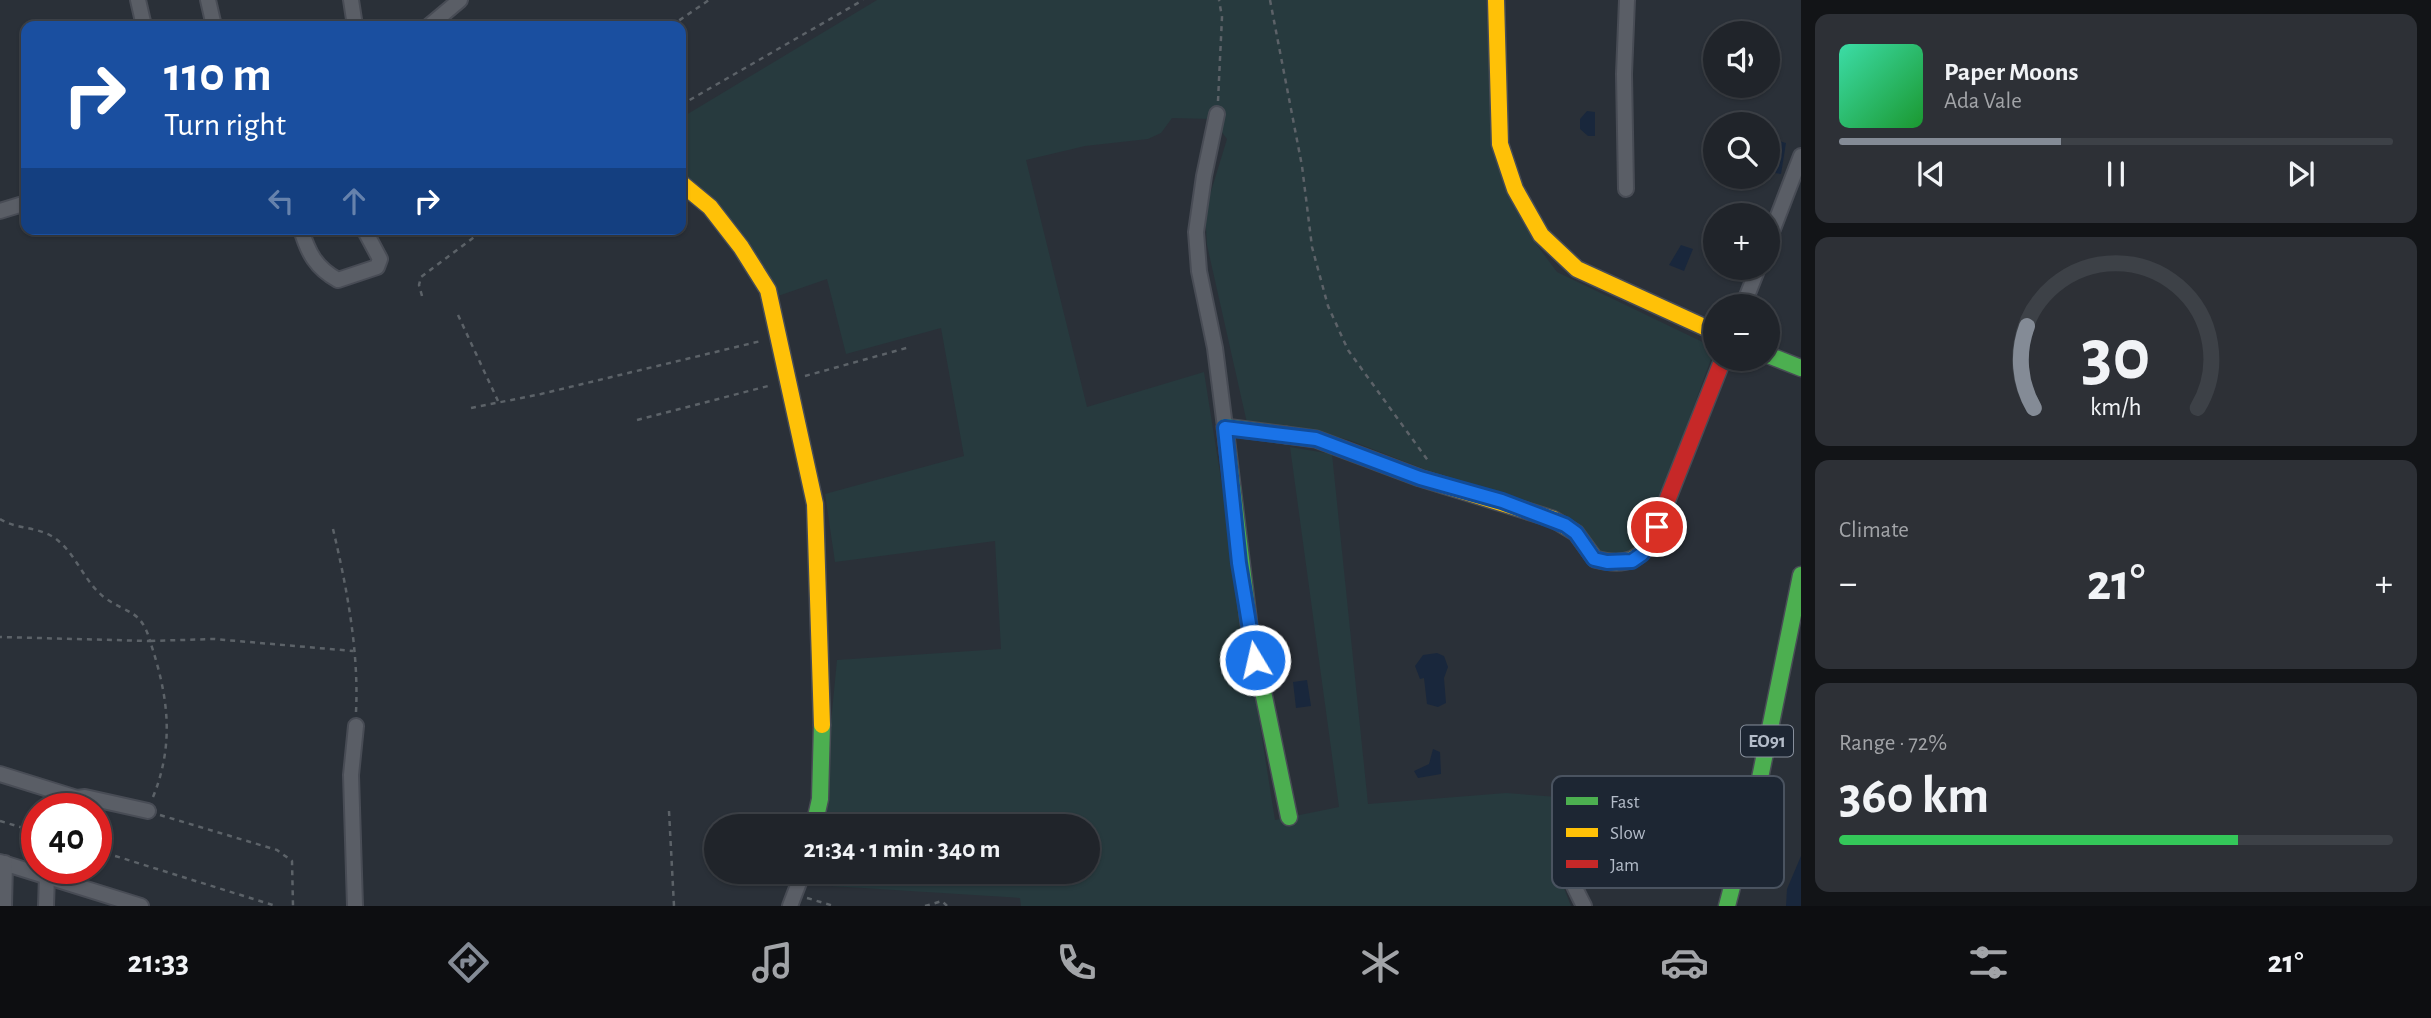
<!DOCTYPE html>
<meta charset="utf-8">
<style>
:root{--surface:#20242a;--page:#2d3036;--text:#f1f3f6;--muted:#a2a4a8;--line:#3d4147;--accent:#848b96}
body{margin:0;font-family:"Alegreya Sans",sans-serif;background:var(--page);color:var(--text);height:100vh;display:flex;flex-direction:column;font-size:26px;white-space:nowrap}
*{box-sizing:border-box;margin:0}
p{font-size:23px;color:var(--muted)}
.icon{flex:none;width:38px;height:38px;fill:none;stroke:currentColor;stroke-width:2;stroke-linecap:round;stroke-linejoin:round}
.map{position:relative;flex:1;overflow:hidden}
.details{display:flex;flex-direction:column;gap:14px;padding:14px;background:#121417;width:630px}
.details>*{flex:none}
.hud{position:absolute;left:21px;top:21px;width:665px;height:214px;border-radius:14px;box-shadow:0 2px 5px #0004,0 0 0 2px var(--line);background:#1a4fa0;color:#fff;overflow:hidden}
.tools{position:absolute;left:1703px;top:21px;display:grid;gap:14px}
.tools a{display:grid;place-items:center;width:77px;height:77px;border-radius:50%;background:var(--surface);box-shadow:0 2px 5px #0004,0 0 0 2px var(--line);font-size:35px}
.speed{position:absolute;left:21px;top:793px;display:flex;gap:14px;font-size:35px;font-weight:700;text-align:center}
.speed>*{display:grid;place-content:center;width:91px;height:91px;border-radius:50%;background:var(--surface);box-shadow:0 2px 5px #0004,0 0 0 2px var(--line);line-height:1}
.speed .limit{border:10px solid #d22;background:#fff;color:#111}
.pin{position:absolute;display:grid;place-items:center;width:60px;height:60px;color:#fff;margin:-30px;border:4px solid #fff;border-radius:50%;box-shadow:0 2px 7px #0007}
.me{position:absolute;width:77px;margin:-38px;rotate:351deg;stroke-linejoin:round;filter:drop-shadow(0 0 5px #0008)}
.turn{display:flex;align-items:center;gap:24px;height:147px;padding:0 28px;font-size:32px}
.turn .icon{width:91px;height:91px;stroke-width:2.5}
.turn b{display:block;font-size:49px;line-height:60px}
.lanes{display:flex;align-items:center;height:66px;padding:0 28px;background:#0003;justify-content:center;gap:35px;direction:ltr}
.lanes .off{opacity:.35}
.big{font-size:52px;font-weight:600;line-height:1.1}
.details .card{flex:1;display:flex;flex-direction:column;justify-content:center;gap:10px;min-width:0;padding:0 24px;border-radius:14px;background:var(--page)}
.details .dial{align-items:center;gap:0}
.dial svg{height:182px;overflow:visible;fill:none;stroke:var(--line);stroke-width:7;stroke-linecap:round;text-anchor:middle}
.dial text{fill:var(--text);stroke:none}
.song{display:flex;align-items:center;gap:21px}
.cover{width:84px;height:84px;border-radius:10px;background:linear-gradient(135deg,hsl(160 70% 55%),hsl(130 70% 35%))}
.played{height:7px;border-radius:4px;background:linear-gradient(90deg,var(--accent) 40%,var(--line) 40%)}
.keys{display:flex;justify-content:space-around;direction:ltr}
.heat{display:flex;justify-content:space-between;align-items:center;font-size:38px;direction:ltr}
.charge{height:10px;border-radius:5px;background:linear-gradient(90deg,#34c759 72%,var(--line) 0)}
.trip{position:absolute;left:704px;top:814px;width:396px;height:70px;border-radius:35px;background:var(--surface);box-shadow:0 2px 5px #0004,0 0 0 2px var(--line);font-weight:600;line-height:70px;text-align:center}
.tab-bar{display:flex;height:112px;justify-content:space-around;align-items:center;background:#0d0e11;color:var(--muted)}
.tab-bar .icon{width:49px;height:49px}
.tab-bar .active{color:var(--accent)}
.tab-bar b{font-size:32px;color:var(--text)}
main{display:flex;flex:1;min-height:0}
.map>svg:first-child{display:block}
.green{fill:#273a3e}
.water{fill:#19273c}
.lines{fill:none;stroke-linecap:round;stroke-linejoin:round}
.street-casing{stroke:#484c55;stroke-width:18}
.fast-casing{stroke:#484c55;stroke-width:19}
.slow-casing{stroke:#484c55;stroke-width:19}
.jam-casing{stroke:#484c55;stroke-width:19}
.path{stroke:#5c6268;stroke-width:2.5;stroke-dasharray:5 5;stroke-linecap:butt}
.street{stroke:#5a5e66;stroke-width:14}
.fast{stroke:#4caf50;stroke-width:16}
.slow{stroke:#ffc107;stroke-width:16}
.jam{stroke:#c62828;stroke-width:16}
.route-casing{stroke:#114b97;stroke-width:18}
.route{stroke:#1a73e8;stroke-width:12}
.labels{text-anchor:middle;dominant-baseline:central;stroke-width:7;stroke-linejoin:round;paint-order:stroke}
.shield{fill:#1d2633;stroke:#878f9c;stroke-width:2}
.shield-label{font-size:19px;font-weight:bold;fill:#b4bcc9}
.key{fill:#1d2633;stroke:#4a5360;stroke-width:2}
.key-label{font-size:19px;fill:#b4bcc9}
</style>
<main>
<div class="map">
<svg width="1801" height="906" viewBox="0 0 1801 906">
<rect width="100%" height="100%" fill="#2a3038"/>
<path class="green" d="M877 0H1486L1493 149 1534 241 1557 272 1715 348 1642 549 1609 560 1574 527 1349 440 1308 430 1247 423 1207 245 1205 211 1227 139 1212 119 1172 118 1161 133 1148 139 1085 146 1026 160 1087 407 1204 372 1275 820 1339 807 1290 447 1332 454 1368 804 1506 793 1558 797 1551 855 1571 906H1021L1020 898 815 885 816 872H1087V826H821L837 660 1001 649 995 541 835 562 825 494 964 456 941 328 846 354 827 279 778 296C752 252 727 199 681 174V118Z"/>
<g class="water">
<polygon points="1587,111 1595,112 1595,136 1588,136 1580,129 1580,119"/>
<polygon points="1772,139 1786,143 1781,174 1768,172"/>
<polygon points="1681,245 1693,249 1684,271 1669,265"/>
<polygon points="1437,653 1444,656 1448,667 1444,678 1446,703 1438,707 1427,704 1424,678 1420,679 1415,666 1423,655"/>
<polygon points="1307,680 1311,706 1296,708 1293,682"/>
<polygon points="1433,749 1440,752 1441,774 1418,778 1414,771 1429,764"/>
<polygon points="1801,856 1801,906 1786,906 1787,889"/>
</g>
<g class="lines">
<defs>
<g id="street">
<polyline points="138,0 144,26"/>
<polyline points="208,0 214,26"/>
<polyline points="351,0 355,26"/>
<polyline points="429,26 460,0"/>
<polyline points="1217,114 1204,176 1196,232 1199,271 1215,348 1225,427"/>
<polyline points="1626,189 1624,74 1627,0"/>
<polyline points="0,211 26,203"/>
<path d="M301 229C308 253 316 268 338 280L377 267 380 259 364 229"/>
<polyline points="1768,242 1801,156"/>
<polyline points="1743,306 1758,268"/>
<polyline points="0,774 77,798"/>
<polyline points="73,808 77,798 85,797 148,811"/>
<path d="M1568 825C1554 852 1572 882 1584 906"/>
<polyline points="0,862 141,906"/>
<polyline points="4,906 5,863"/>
<polyline points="46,906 47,875"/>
<polyline points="355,906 351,775 356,726"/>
<polyline points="790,906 803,872"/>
</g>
<g id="fast">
<polyline points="1768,355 1801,368"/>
<polyline points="1286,435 1225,427 1249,624 1289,817"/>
<polyline points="814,826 820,799 822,725"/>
<polyline points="1727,906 1759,783 1801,575"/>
</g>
<g id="slow">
<polyline points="1496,0 1500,144 1515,189 1541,235 1577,269 1715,332"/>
<polyline points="681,183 710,207 741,247 768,290 815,504 822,725"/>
<path d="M1286 435 1316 439 1420 478 1553 519 1576 533 1595 559C1625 567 1644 561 1655 531"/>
</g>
<polyline id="jam" points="1655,531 1723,359"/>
</defs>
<use href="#street" class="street-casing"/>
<use href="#fast" class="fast-casing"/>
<use href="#slow" class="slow-casing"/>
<use href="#jam" class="jam-casing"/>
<g class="path">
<polyline points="1270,0 1302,166 1312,247 1328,306 1348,350 1429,462"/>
<polyline points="671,26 709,0"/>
<polyline points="1218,101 1222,17 1219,0"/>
<polyline points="681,105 863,0"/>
<polyline points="422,296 419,285 421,277 485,229"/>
<polyline points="458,315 498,401"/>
<polyline points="805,376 910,347"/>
<polyline points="471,408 541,394 761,341"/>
<polyline points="637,420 772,385"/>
<path d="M0 519C17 530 39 526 56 539 77 555 84 582 105 598 127 614 141 609 150 641L0 637"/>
<path d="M333 529C347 588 359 652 356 712"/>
<path d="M153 797C175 743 168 695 150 641L214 639 353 651"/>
<polyline points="669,811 674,906"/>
<polyline points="160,815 277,850 292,861 293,906"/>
<polyline points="0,821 37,832"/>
<polyline points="96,850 276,906"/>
<polyline points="807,898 834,906"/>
<polyline points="925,906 942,901 947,906"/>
</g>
<use href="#street" class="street"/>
<use href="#fast" class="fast"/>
<use href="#slow" class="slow"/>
<use href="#jam" class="jam"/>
</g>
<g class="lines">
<defs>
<polyline id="route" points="1255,660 1239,563 1225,428 1316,439 1420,478 1502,501 1565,525 1576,533 1594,559 1607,562 1632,561 1642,554 1657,527"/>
</defs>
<use href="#route" class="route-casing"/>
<use href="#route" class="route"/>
</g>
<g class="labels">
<rect class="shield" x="1741" y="725.5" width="52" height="31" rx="5"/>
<g class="shield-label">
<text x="1767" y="741">ΕΟ91</text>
</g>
</g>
<rect x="1552" y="776" width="232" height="112" rx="10" class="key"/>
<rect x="1566" y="797" width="32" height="8" fill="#4caf50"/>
<rect x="1566" y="828" width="32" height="9" fill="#ffc107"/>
<rect x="1566" y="860" width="32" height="8" fill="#c62828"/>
<g class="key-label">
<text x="1610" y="808">Fast</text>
<text x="1610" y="839">Slow</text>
<text x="1610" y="871">Jam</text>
</g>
</svg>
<div class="tools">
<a><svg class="icon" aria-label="sound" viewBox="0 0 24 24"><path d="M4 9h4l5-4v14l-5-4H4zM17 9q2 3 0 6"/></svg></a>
<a><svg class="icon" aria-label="search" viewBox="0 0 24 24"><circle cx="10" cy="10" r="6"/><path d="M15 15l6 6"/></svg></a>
<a>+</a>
<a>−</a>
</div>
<div class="speed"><div class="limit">40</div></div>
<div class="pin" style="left:1657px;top:527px;background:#d93025"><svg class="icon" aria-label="arrive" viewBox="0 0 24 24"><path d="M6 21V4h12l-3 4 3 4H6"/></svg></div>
<svg class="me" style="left:1255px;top:660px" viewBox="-20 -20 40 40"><circle r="17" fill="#1a73e8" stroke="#fff" stroke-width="3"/><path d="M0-11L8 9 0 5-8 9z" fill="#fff"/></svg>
<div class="trip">21:34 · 1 min · 340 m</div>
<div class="hud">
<div class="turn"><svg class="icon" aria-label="right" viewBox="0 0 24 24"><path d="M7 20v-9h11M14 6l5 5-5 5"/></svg><div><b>110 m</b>Turn right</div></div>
<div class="lanes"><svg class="icon off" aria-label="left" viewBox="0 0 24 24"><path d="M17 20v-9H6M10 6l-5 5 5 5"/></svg><svg class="icon off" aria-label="ahead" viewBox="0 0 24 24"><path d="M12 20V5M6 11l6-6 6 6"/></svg><svg class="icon" aria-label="right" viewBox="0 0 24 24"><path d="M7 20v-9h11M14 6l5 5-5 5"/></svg></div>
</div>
</div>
<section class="details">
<div class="card">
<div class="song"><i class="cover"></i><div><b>Paper Moons</b><p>Ada Vale</p></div></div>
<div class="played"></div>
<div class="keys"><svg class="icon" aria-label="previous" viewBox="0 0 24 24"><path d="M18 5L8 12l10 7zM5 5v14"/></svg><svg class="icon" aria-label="pause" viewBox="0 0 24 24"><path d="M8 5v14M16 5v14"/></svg><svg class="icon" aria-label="next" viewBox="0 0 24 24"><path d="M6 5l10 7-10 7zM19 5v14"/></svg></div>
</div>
<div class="card dial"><svg viewBox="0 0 100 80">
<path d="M14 69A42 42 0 1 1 86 69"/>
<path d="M14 69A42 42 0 0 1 11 33" stroke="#848b96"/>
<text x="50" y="56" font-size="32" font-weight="700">30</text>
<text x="50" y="72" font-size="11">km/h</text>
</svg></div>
<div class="card"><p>Climate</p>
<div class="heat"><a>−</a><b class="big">21°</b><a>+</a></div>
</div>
<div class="card"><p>Range · 72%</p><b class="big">360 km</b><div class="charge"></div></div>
</section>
</main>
<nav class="tab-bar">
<b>21:33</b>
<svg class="icon active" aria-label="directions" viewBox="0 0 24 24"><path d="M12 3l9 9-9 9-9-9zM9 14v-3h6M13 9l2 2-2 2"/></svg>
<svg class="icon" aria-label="music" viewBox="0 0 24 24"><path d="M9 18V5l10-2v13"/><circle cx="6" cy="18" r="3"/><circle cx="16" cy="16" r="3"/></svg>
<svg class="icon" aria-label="phone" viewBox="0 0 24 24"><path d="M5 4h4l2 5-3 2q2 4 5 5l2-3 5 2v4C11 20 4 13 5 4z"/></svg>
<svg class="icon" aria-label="climate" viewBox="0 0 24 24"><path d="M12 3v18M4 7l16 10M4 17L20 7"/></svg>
<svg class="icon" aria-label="car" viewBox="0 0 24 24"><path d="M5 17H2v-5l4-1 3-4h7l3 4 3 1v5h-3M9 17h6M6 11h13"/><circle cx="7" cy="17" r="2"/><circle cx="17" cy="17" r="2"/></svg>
<svg class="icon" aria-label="filters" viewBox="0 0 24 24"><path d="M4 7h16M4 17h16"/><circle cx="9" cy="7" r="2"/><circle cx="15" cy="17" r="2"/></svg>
<b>21°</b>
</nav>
